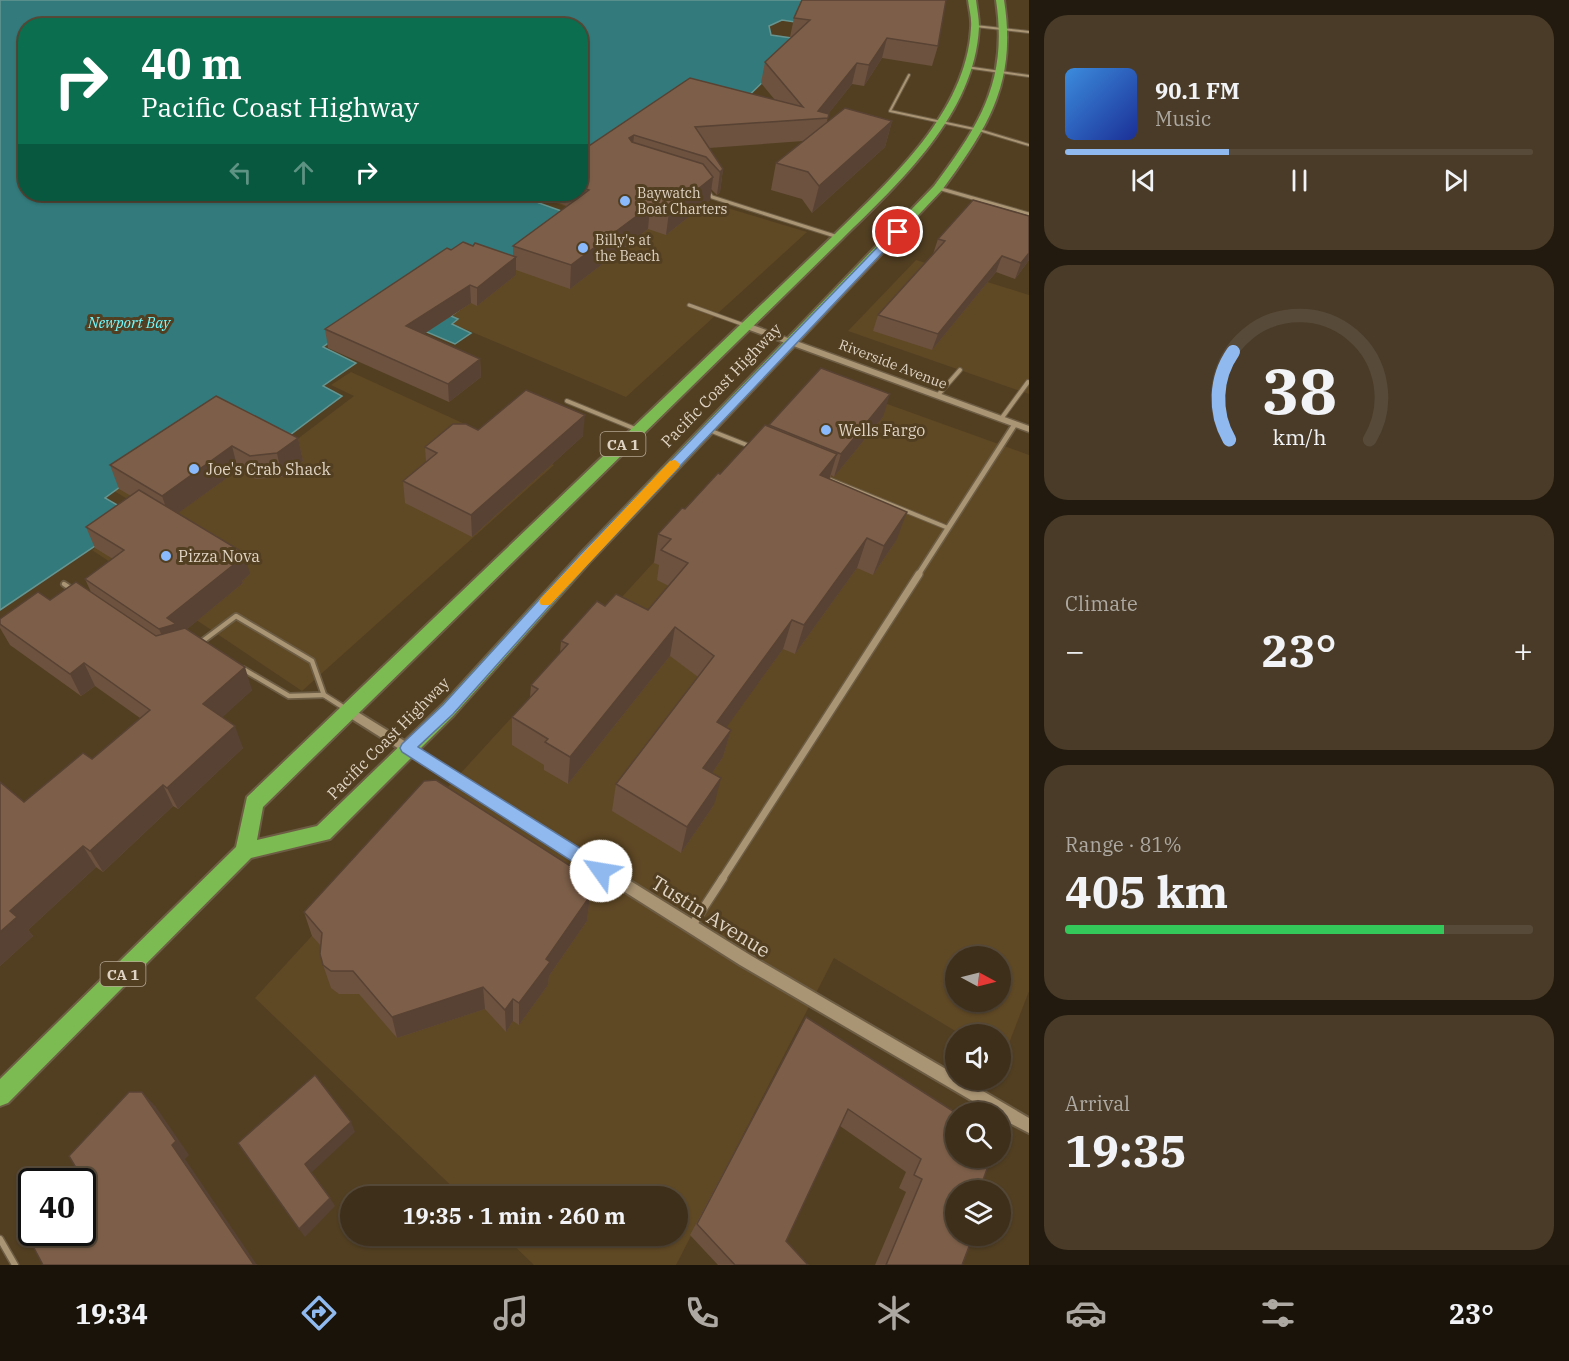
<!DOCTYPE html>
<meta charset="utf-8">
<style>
:root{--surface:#3e2f1a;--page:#493b27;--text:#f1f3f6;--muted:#ada9a2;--line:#574a39;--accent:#90b9f0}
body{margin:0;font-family:"IBM Plex Serif",serif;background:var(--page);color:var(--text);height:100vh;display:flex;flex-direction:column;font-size:22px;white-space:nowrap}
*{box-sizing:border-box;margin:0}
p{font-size:20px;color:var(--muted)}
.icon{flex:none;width:33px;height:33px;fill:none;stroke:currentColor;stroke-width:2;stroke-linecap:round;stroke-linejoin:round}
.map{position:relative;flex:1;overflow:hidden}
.sheet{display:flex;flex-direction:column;gap:15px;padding:15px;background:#221a0e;width:540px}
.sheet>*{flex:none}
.banner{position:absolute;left:18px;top:18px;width:570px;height:183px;border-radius:24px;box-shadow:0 2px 4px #0004,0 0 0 2px var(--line);background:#0b6e4f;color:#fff;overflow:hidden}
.needle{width:39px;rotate:97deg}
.buttons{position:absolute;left:945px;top:946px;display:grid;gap:12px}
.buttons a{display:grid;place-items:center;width:66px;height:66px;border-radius:50%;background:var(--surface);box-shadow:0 2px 4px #0004,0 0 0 2px var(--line);font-size:30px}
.speed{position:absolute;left:18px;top:1168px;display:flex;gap:12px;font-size:30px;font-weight:700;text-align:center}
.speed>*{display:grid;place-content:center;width:78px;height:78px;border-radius:50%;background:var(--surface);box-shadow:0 2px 4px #0004,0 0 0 2px var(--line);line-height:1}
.speed .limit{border:3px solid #111;border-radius:9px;background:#fff;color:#111}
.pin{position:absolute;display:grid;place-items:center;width:51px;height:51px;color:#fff;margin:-26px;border:3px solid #fff;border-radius:50%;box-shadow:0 2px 6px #0007}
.me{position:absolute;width:66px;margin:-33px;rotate:302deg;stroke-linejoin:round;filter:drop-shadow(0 0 4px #0008)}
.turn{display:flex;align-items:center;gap:21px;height:126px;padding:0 24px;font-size:27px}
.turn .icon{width:78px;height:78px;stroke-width:2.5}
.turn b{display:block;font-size:42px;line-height:51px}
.lanes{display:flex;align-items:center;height:57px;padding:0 24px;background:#0003;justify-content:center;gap:30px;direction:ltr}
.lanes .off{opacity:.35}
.big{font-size:45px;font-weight:800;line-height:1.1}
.sheet .card{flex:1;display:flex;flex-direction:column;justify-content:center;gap:9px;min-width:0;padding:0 21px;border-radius:24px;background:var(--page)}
.sheet .dial{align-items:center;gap:0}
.dial svg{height:156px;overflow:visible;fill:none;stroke:var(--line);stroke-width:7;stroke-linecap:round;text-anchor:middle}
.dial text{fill:var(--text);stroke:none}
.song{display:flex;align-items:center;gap:18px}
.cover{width:72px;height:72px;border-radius:9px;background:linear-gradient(135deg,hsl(210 70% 55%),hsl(230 70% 35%))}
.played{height:6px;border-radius:3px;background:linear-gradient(90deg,var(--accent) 35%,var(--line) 35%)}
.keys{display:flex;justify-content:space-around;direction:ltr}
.heat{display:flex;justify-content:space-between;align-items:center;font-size:33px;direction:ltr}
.charge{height:9px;border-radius:4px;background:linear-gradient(90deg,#34c759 81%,var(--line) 0)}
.trip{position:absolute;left:340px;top:1186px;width:348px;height:60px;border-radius:30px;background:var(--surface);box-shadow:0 2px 4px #0004,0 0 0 2px var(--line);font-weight:800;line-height:60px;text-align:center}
.menu{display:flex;height:96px;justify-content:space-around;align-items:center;background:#19130a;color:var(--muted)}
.menu .icon{width:42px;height:42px}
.menu .active{color:var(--accent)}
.menu b{font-size:27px;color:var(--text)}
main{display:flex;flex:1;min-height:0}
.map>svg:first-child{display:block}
.built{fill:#5f4824;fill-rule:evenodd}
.water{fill:#327a7b;stroke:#669591;stroke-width:1.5}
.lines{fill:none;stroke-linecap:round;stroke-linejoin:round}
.service-far4-casing{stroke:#6d5d44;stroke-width:4}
.service-far3-casing{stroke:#6d5d44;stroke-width:5}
.service-far2-casing{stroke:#6d5d44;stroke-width:6}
.service-far1-casing{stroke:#6d5d44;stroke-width:8}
.service-casing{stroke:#6d5d44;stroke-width:9}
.minor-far2-casing{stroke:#6d5d44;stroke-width:8}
.minor-far1-casing{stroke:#6d5d44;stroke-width:10}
.minor-casing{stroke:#6d5d44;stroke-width:11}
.tertiary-casing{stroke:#6d5d44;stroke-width:4}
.secondary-casing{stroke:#6d5d44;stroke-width:3}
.trunk-casing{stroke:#6d5d44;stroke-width:4}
.service-far4{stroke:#a99474;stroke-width:2}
.service-far3{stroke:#a99474;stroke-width:3}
.service-far2{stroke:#a99474;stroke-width:4}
.service-far1{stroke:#a99474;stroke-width:4.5}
.service{stroke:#a99474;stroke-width:6}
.minor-far2{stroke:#a99474;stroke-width:5}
.minor-far1{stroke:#a99474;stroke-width:7}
.minor{stroke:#a99474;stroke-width:8}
.tertiary{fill:#a99474;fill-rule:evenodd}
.secondary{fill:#a99474;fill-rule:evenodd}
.trunk{fill:#7cba52;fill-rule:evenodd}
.wall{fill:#6c523f}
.shaded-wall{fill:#584233}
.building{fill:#7d5f49;stroke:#584233;stroke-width:1.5}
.route{fill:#90b9f0;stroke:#5e789c;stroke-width:1.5}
.slow{fill:#f59e0b}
.poi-dot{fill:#8abafc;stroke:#523f22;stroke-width:2}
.labels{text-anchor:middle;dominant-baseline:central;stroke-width:6;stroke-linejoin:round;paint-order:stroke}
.far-poi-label{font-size:14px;fill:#dfd3c3;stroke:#523f22;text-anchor:start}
.far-street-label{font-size:14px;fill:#dfd3c3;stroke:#523f22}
.far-water-label{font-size:15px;font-style:italic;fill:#71f9fc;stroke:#523f22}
.shield{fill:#523f22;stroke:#b5a793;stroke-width:1.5}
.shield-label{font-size:15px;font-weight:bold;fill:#dfd3c3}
.street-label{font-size:16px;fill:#dfd3c3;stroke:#523f22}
.poi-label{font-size:16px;fill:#dfd3c3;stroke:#523f22;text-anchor:start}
.near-street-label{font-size:20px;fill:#dfd3c3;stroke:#523f22}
</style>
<main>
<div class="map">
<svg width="1029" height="1265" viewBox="0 0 1029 1265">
<rect width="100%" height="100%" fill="#523f22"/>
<g class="built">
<polygon points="591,167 807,232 626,397 453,324 458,319 407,300 586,214 545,199 552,194 580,194"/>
<polygon points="916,260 1029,295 1029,394 848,331"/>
<polygon points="351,372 554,465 302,691 92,550 148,511 114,491 219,417 283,450 354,396 331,385"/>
<path d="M815 386 851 391 1029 455V991L1003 1059 1001 1058 1000 1035H962L834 958 676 1265H534L504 1236H678V1197H463L255 998ZM956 957H1000V1002H956Z"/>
</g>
<polygon class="water" points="0,0 841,0 815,25 782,20 769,26 771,35 806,40 735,109 581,173 580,26 26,26 26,194 551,194 539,203 581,218 451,316 458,319 452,324 471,333 455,344 375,310 323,347 356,363 323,386 342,396 275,446 218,416 105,498 138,517 0,610"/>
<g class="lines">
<defs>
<g id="service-far4">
<polyline points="975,26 1029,32"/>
<polyline points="966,67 1029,76"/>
<polyline points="909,75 890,111 979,130 1029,145"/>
</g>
<g id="service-far3">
<polyline points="938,188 1029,214"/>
<polyline points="707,190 712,197 838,237"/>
<polyline points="689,305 747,326"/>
</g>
<g id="service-far2">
<polyline points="938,395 960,370"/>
<polyline points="567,401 638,430"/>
<polyline points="1001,419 1028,382"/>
<polyline points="709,430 752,447"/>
<polyline points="826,478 948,528"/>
</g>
<g id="service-far1">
<polyline points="64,584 73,590"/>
<polyline points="200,643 236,616 312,661 324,695 346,709"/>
<polyline points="243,669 289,696 324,695"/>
</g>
<polyline id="service" points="0,1239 15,1265"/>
<polyline id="minor-far2" points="918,575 1015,424"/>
<polyline id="minor-far1" points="722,879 919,574"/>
<polyline id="minor" points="691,927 723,878"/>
<polygon id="tertiary" points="348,706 750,955 956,1075 956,1080 964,1080 1029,1118 1029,1133 1000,1118 1000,1113 993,1113 740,965 344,714 342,711 344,708"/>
<polygon id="secondary" points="747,323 1029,426 1029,432 744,328 743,326"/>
<path id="trunk" d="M968 0H976C977 9 979 18 979 27 975 114 899 183 842 239L263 807 257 840 317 826 442 705 579 555 934 186C981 123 1008 80 996 0H1004C1017 82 989 126 942 190L589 563 454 715 330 839 251 858 8 1103 0 1106V1079L236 847 247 797 834 235C891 179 966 113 971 28 972 18 969 9 968 0Z"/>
</defs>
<use href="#service-far4" class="service-far4-casing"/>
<use href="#service-far3" class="service-far3-casing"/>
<use href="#service-far2" class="service-far2-casing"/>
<use href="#service-far1" class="service-far1-casing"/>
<use href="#service" class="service-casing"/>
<use href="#minor-far2" class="minor-far2-casing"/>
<use href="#minor-far1" class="minor-far1-casing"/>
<use href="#minor" class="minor-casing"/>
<use href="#tertiary" class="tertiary-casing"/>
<use href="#secondary" class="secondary-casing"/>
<use href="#trunk" class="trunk-casing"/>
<use href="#service-far4" class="service-far4"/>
<use href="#service-far3" class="service-far3"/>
<use href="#service-far2" class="service-far2"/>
<use href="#service-far1" class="service-far1"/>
<use href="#service" class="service"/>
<use href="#minor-far2" class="minor-far2"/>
<use href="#minor-far1" class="minor-far1"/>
<use href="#minor" class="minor"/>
<use href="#tertiary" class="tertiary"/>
<use href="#secondary" class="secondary"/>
<use href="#trunk" class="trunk"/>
</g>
<g class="wall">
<polygon points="802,0 938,46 932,66 882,58 864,86 852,84 828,114 827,122 892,121 885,147 812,213 802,199 771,190 776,163 803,141 709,148 723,169 720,192 717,195 711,189 710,200 666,235 648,229 570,289 516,270 516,275 477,306 471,303 424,334 480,359 481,377 449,402 328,348 325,329 451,250 513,256 513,246 567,206 546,198 546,194 580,194 580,152 690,78 775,100 761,83 765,62 792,38 790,37 794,18"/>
<polygon points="1029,216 1029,260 1015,279 996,272 932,350 873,331 878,315 933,254 938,239"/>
<polygon points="216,396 298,438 303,461 282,477 256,479 238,470 178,513 250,574 242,581 243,583 187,629 252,690 222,717 243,748 178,809 173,806 103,872 96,867 28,930 33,936 0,966 0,782 24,802 92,759 140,718 95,686 81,696 10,645 0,628 0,619 50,600 91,592 85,579 113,559 95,548 86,527 131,496 119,489 110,465"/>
<polygon points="883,417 834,477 831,475 830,480 896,541 873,575 857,568 795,654 783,649 726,727 731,730 723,757 712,773 714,805 681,853 612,811 616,784 698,677 670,656 568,784 544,770 544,765 512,745 512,717 530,697 531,685 560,653 561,641 605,606 648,610 669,586 657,580 659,565 654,563 658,534 769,427 769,425"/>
<polygon points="478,430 583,436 472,537 405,503 403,481 426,462 425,447"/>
<polygon points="590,896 587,921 549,976 548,985 519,1025 513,1021 506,1032 485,1009 397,1038 359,994 339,994 331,988 323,965 321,946 312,936 304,912"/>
<polygon points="806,1017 956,1191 962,1265 875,1265 906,1192 899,1188 906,1172 840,1126 786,1241 808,1265 718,1265 690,1235"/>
</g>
<g class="shaded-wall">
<polygon points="887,38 882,58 864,86 869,65"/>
<polygon points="857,63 852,84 825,118 818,111"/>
<polygon points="892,121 885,147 812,213 819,186"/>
<polygon points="634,135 632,157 629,138"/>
<polygon points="723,169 720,192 717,195 720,172"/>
<polygon points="713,177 710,200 666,235 669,212"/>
<polygon points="650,206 648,229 570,289 571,265"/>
<polygon points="1029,253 1029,260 1015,279 1021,263"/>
<polygon points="1002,256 996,272 932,350 938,334"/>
<polygon points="516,257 516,275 477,306 477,288"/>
<polygon points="470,285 471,303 407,345 406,326"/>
<polygon points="480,359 481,377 449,402 448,384"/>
<polygon points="890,394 883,417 834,477 841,454"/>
<polygon points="585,415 583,436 472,537 471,515"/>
<polygon points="298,438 303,461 282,477 277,453"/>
<polygon points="232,446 238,470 170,519 162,496"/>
<polygon points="837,454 828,483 820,475"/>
<polygon points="907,512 896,541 873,575 884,546"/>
<polygon points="867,538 857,568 795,654 804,625"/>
<polygon points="244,553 250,574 242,581 243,583 180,635 168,650 159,629 167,618"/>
<polygon points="792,620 783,649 710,750 717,722"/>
<polygon points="675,627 670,656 568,784 570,757"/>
<polygon points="84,663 95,686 81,696 70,674"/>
<polygon points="245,667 252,690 212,727 203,704"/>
<polygon points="235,726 243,748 178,809 167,788"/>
<polygon points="731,730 723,757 697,795 703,768"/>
<polygon points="721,778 714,805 681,853 687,827"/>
<polygon points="163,785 173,806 103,872 90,851"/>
<polygon points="83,846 96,867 28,930 33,936 0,966 0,932 10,911"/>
<polygon points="590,896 587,921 549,976 548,985 519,1025 519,1003 546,959"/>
<polygon points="483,987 485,1009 397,1038 392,1017"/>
<polygon points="513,999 513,1021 506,1032 505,1010"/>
<polygon points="142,1092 156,1107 189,1155 185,1159 257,1265 254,1265 172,1145"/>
<polygon points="351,1122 355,1132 311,1173 305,1164"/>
<polygon points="330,1198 335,1206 305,1237 299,1229"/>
</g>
<g class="building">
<polygon points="802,0 946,0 938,46 887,38 869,65 857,63 818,111 829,114 828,118 695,127 723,169 720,172 706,157 634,135 629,138 632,142 703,164 713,177 669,212 650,206 571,265 513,246 589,190 580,187 580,152 690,78 803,107 765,62 810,20 794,18"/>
<polygon points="845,108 892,121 819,186 808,172 776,163"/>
<polygon points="973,200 1029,216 1029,253 1021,263 1002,256 938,334 878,315 945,241 938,239"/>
<polygon points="463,242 473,246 475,243 516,257 477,288 470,285 406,326 480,359 448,384 325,329 447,248 451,250"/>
<polygon points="821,368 890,394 841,454 769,425"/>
<polygon points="526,390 585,415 471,515 403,481 437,453 425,447 453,424 466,424 478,430"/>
<polygon points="216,396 298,438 277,453 250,456 232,446 162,496 110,465"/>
<polygon points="765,425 837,454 820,475 907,512 884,546 867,538 804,625 792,620 717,722 731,730 703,768 721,778 687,827 616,784 714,656 675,627 570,757 545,742 548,739 512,717 538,689 531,685 568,644 561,641 597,601 605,606 616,594 648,610 688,563 661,550 671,539 658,534 682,508 685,509 718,473 720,474"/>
<polygon points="139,490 244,553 235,561 237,562 167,618 176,624 159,629 85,579 124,550 86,527"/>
<polygon points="76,582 156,636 185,628 245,667 203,704 235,726 167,788 163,785 90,851 83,846 10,911 17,917 0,932 0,782 24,802 83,753 92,759 150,710 84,663 70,674 0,624 0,619 38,592 50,600"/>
<polygon points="436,780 586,876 590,896 546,959 550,962 519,1003 513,999 505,1010 483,987 392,1017 353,971 331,971 323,965 320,954 322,933 304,912 424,781"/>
<polygon points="806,1017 956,1113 956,1158 991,1158 979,1191 956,1191 956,1236 973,1236 962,1265 886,1265 922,1179 914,1175 921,1159 848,1109 786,1241 808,1265 735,1265 697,1224"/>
<polygon points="315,1075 351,1122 305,1164 330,1198 299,1229 238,1143"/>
<polygon points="129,1092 142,1092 176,1141 172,1145 254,1265 43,1265 33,1246 49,1233 82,1233 82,1190 87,1186 69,1156"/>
</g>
<polygon class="route" points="894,230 902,232 588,563 453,714 418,747 607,865 609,871 607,876 601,878 595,876 402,752 400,748 402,744 443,705 579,556"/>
<polygon class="slow" points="675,460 680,464 679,467 550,605 541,605 539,601 541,598 670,461"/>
<g class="poi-dot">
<circle cx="625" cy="201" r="6"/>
<circle cx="583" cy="248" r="6"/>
<circle cx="826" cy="430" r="6"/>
<circle cx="194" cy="469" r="6"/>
<circle cx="166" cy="556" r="6"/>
</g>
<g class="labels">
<g class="far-poi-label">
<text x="637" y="193">Baywatch<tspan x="637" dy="16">Boat Charters</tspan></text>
<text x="595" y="240">Billy's at<tspan x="595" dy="16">the Beach</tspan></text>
</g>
<g class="far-street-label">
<text transform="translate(893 364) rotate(21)">Riverside Avenue</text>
</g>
<g class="far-water-label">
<text x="129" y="322">Newport Bay</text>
</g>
<g class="shield">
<rect x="600.5" y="432" width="45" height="24" rx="4.5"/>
<rect x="100.5" y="962" width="45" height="24" rx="4.5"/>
</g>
<g class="shield-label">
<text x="623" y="444">CA 1</text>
<text x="123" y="974">CA 1</text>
</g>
<g class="street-label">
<text transform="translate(721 385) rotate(-46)">Pacific Coast Highway</text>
<text transform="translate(388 738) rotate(-45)">Pacific Coast Highway</text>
</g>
<g class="poi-label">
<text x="838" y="430">Wells Fargo</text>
<text x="206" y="469">Joe's Crab Shack</text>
<text x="178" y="556">Pizza Nova</text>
</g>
<g class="near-street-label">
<text transform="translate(711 916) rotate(32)">Tustin Avenue</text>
</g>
</g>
</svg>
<div class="buttons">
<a><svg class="needle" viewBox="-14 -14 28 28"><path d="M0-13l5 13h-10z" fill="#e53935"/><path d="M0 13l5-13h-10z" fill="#ada9a2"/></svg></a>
<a><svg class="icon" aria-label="sound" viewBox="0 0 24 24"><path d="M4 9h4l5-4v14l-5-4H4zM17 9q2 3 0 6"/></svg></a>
<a><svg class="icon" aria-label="search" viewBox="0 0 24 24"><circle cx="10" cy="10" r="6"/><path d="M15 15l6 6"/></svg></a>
<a><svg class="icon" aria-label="layers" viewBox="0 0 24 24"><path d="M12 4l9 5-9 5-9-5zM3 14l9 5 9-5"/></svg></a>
</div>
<div class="speed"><div class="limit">40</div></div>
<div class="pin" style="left:898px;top:232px;background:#d93025"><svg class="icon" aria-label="arrive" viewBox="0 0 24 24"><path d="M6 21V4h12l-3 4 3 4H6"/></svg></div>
<svg class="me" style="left:601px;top:871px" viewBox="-20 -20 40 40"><circle r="19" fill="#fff"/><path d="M0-13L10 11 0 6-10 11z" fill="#90b9f0"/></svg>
<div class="trip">19:35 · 1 min · 260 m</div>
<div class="banner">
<div class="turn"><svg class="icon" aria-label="right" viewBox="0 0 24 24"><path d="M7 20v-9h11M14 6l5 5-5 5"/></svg><div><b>40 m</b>Pacific Coast Highway</div></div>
<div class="lanes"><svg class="icon off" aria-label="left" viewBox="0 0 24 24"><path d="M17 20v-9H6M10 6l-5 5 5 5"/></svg><svg class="icon off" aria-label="ahead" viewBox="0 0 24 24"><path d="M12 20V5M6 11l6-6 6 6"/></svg><svg class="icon" aria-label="right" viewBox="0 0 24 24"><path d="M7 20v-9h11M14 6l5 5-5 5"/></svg></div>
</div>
</div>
<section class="sheet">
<div class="card">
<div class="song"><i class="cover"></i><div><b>90.1 FM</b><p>Music</p></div></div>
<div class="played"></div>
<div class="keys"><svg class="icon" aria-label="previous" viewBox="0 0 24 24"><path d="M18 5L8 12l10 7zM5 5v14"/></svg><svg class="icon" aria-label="pause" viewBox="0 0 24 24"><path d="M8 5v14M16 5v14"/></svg><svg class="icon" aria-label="next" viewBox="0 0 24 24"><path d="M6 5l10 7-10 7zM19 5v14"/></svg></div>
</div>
<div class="card dial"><svg viewBox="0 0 100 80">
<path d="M14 69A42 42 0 1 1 86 69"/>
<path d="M14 69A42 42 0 0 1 16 24" stroke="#90b9f0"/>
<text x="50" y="56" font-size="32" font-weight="700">38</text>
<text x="50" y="72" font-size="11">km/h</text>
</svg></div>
<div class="card"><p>Climate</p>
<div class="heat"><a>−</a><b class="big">23°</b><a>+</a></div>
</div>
<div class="card"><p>Range · 81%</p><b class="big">405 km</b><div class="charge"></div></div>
<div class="card"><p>Arrival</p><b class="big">19:35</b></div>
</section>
</main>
<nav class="menu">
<b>19:34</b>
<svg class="icon active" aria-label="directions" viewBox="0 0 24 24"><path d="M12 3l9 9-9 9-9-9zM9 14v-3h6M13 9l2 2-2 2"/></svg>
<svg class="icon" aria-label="music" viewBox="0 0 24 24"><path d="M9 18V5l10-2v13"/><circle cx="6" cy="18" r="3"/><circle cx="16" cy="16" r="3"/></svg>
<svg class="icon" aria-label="phone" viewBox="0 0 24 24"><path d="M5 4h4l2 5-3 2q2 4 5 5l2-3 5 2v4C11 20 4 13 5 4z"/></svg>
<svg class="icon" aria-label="climate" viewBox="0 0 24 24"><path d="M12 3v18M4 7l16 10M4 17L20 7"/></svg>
<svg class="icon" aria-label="car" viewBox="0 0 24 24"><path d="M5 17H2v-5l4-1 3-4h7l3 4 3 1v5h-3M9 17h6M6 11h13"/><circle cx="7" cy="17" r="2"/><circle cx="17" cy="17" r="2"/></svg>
<svg class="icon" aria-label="filters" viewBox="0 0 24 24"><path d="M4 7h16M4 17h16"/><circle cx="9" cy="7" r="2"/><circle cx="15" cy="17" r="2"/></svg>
<b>23°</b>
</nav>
